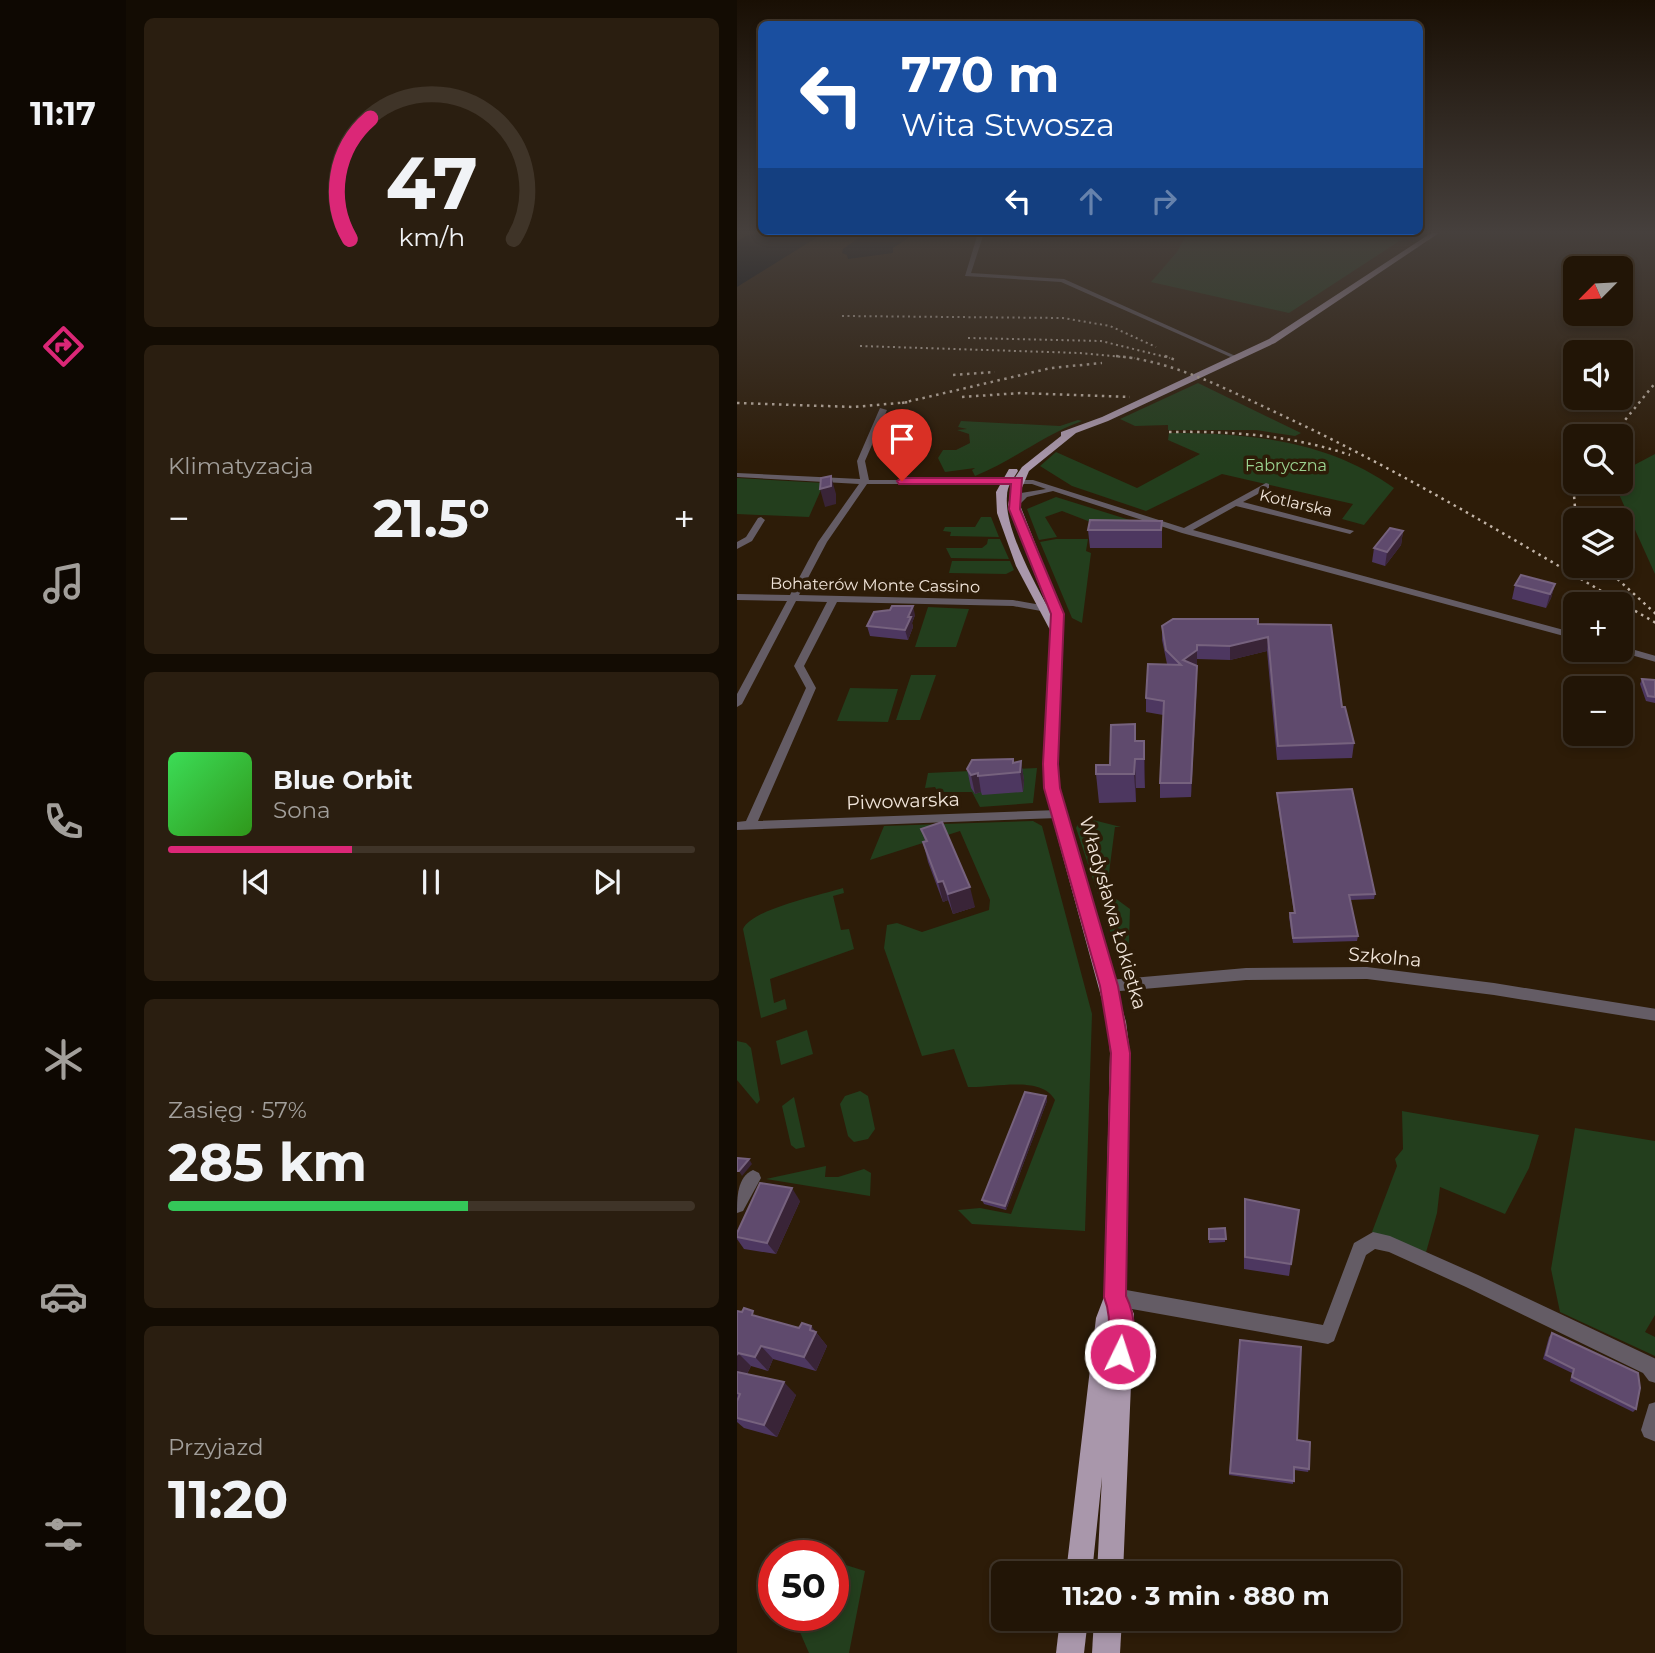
<!DOCTYPE html>
<html lang="pl">
<meta charset="utf-8">
<style>
:root{--surface:#221506;--page:#2a1e10;--text:#f1f3f6;--muted:#a29f9b;--line:#3f3428;--accent:#db2777}
body{margin:0;font-family:Montserrat,sans-serif;background:var(--page);color:var(--text);height:100vh;display:flex;flex-direction:column;font-size:26px;white-space:nowrap}
*{box-sizing:border-box;margin:0}
p{font-size:23px;color:var(--muted)}
.icon{flex:none;width:38px;height:38px;fill:none;stroke:currentColor;stroke-width:2;stroke-linecap:round;stroke-linejoin:round}
.map{position:relative;flex:1;overflow:hidden}
.panel{display:flex;flex-direction:column;gap:18px;padding:18px;background:#130c03;width:611px}
.panel>*{flex:none}
.guide{position:absolute;left:21px;top:21px;width:665px;height:214px;border-radius:10px;box-shadow:0 4px 10px #0003,0 0 0 2px var(--line);background:#1a4fa0;color:#fff;overflow:hidden}
.needle{width:46px;rotate:246deg}
.controls{position:absolute;left:826px;top:256px;display:grid;gap:14px}
.controls a{display:grid;place-items:center;width:70px;height:70px;border-radius:10px;background:var(--surface);box-shadow:0 4px 10px #0003,0 0 0 2px var(--line);font-size:35px}
.speed{position:absolute;left:21px;top:1540px;display:flex;gap:14px;font-size:35px;font-weight:700;text-align:center}
.speed>*{display:grid;place-content:center;width:91px;height:91px;border-radius:50%;background:var(--surface);box-shadow:0 4px 10px #0003,0 0 0 2px var(--line);line-height:1}
.speed .limit{border:10px solid #d22;background:#fff;color:#111}
.pin{position:absolute;display:grid;place-items:center;width:60px;height:60px;color:#fff;margin:-72px -30px;border-radius:50% 50% 50% 0;rotate:-45deg;box-shadow:0 0 7px #0007}
.pin .icon{rotate:45deg}
.me{position:absolute;width:77px;margin:-38px;rotate:4deg;stroke-linejoin:round;filter:drop-shadow(0 0 5px #0008)}
.turn{display:flex;align-items:center;gap:24px;height:147px;padding:0 28px;font-size:32px}
.turn .icon{width:91px;height:91px;stroke-width:2.5}
.turn b{display:block;font-size:49px;line-height:60px}
.lanes{display:flex;align-items:center;height:66px;padding:0 28px;background:#0003;justify-content:center;gap:35px;direction:ltr}
.lanes .off{opacity:.35}
.big{font-size:52px;font-weight:700;line-height:1.1}
.panel .widget{flex:1;display:flex;flex-direction:column;justify-content:center;gap:10px;min-width:0;padding:0 24px;border-radius:10px;background:var(--page)}
.panel .dial{align-items:center;gap:0}
.dial svg{height:182px;overflow:visible;fill:none;stroke:var(--line);stroke-width:7;stroke-linecap:round;text-anchor:middle}
.dial text{fill:var(--text);stroke:none}
.song{display:flex;align-items:center;gap:21px}
.cover{width:84px;height:84px;border-radius:10px;background:linear-gradient(135deg,hsl(130 70% 55%),hsl(110 70% 35%))}
.played{height:7px;border-radius:4px;background:linear-gradient(90deg,var(--accent) 35%,var(--line) 35%)}
.keys{display:flex;justify-content:space-around;direction:ltr}
.heat{display:flex;justify-content:space-between;align-items:center;font-size:38px;direction:ltr}
.charge{height:10px;border-radius:5px;background:linear-gradient(90deg,#34c759 57%,var(--line) 0)}
.trip{position:absolute;left:254px;top:1561px;width:410px;height:70px;border-radius:10px;background:var(--surface);box-shadow:0 4px 10px #0003,0 0 0 2px var(--line);font-weight:700;line-height:70px;text-align:center}
main{display:flex;flex:1;min-height:0}
.menu{display:flex;flex-direction:column;width:126px;justify-content:space-around;align-items:center;background:#0e0802;color:var(--muted)}
.menu .icon{width:49px;height:49px}
.menu .on{color:var(--accent)}
.menu b{font-size:32px;color:var(--text)}
.map>svg:first-child{display:block}
.green{fill:#233e1d}
.water{fill:#000910}
.lines{fill:none;stroke-linecap:round;stroke-linejoin:round}
.minor{fill:#645c65;fill-rule:evenodd}
.major{fill:#a997ab;fill-rule:evenodd}
.rail-far1{stroke:#c2b4a7;stroke-width:2;stroke-dasharray:2 3.5;stroke-linecap:butt}
.rail{stroke:#c2b4a7;stroke-width:2.5;stroke-dasharray:2.5 4.5;stroke-linecap:butt}
.wall{fill:#4d3760}
.shaded-wall{fill:#392437}
.building{fill:#5f4a6d;stroke:#76627e;stroke-width:2}
.route{fill:#db2777;stroke:#8e194d;stroke-width:2}
.labels{text-anchor:middle;dominant-baseline:central;stroke-width:7;stroke-linejoin:round;paint-order:stroke}
.far-park-label{font-size:16px;fill:#9bd491;stroke:#2d1c08}
.far-street-label{font-size:16px;fill:#f1e5da;stroke:#2d1c08}
.street-label{font-size:19px;fill:#f1e5da;stroke:#2d1c08}
</style>
<main>
<nav class="menu">
<b>11:17</b>
<svg class="icon on" aria-label="directions" viewBox="0 0 24 24"><path d="M12 3l9 9-9 9-9-9zM9 14v-3h6M13 9l2 2-2 2"/></svg>
<svg class="icon" aria-label="music" viewBox="0 0 24 24"><path d="M9 18V5l10-2v13"/><circle cx="6" cy="18" r="3"/><circle cx="16" cy="16" r="3"/></svg>
<svg class="icon" aria-label="phone" viewBox="0 0 24 24"><path d="M5 4h4l2 5-3 2q2 4 5 5l2-3 5 2v4C11 20 4 13 5 4z"/></svg>
<svg class="icon" aria-label="climate" viewBox="0 0 24 24"><path d="M12 3v18M4 7l16 10M4 17L20 7"/></svg>
<svg class="icon" aria-label="car" viewBox="0 0 24 24"><path d="M5 17H2v-5l4-1 3-4h7l3 4 3 1v5h-3M9 17h6M6 11h13"/><circle cx="7" cy="17" r="2"/><circle cx="17" cy="17" r="2"/></svg>
<svg class="icon" aria-label="filters" viewBox="0 0 24 24"><path d="M4 7h16M4 17h16"/><circle cx="9" cy="7" r="2"/><circle cx="15" cy="17" r="2"/></svg>
</nav>
<section class="panel">
<div class="widget dial"><svg viewBox="0 0 100 80">
<path d="M14 69A42 42 0 1 1 86 69"/>
<path d="M14 69A42 42 0 0 1 23 16" stroke="#db2777"/>
<text x="50" y="56" font-size="32" font-weight="700">47</text>
<text x="50" y="72" font-size="11">km/h</text>
</svg></div>
<div class="widget"><p>Klimatyzacja</p>
<div class="heat"><a>−</a><b class="big">21.5°</b><a>+</a></div>
</div>
<div class="widget">
<div class="song"><i class="cover"></i><div><b>Blue Orbit</b><p>Sona</p></div></div>
<div class="played"></div>
<div class="keys"><svg class="icon" aria-label="previous" viewBox="0 0 24 24"><path d="M18 5L8 12l10 7zM5 5v14"/></svg><svg class="icon" aria-label="pause" viewBox="0 0 24 24"><path d="M8 5v14M16 5v14"/></svg><svg class="icon" aria-label="next" viewBox="0 0 24 24"><path d="M6 5l10 7-10 7zM19 5v14"/></svg></div>
</div>
<div class="widget"><p>Zasięg · 57%</p><b class="big">285 km</b><div class="charge"></div></div>
<div class="widget"><p>Przyjazd</p><b class="big">11:20</b></div>
</section>
<div class="map">
<svg width="919" height="1653" viewBox="0 0 919 1653">
<rect width="100%" height="100%" fill="#2d1c08"/>
<g class="green">
<polygon points="450,233 622,233 664,240 552,313 414,282 440,252"/>
<polygon points="461,383 564,433 558,436 519,430 431,430 431,425 398,426 383,419"/>
<path d="M341 420 345 421C306 435 276 461 238 476L235 470 238 468 208 472 201 458 206 450H219L233 443 232 434 220 430 230 429 221 427 224 421 323 426Z"/>
<path d="M432 433C512 433 590 440 657 488L627 525 605 519 616 504 485 474 409 511 335 486 303 466 319 452 400 488 463 454 431 440Z"/>
<polygon points="918,454 918,574 876,481 884,481 884,472"/>
<polygon points="0,478 87,483 72,517 0,514"/>
<polygon points="319,497 396,521 369,528 325,511 308,517 320,537 302,540 290,509"/>
<polygon points="244,517 254,517 262,537 213,536 214,532 206,531 208,527 238,527"/>
<polygon points="251,539 263,539 272,559 214,558 209,548 245,548 250,544"/>
<polygon points="319,539 351,539 349,551 354,553 345,623 335,618 303,542"/>
<polygon points="215,561 273,561 277,570 269,574 212,573"/>
<polygon points="191,607 232,609 219,647 178,647"/>
<polygon points="174,675 199,675 183,720 159,720"/>
<polygon points="113,688 161,689 151,722 100,721"/>
<polygon points="300,768 296,803 243,807 235,792 201,792 198,787 188,788 191,773"/>
<polygon points="352,819 384,827 378,827 370,888 371,893 393,909 391,970 385,967 339,828 343,820"/>
<path d="M296 821 305 826 355 1014 348 1231 235 1224 221 1210 243 1208 274 1214 318 1100C304 1075 257 1088 231 1087L217 1049 185 1056 147 948 150 925 160 923 185 932 252 910 253 900 223 831 133 860 147 826Z"/>
<path d="M106 888 107 893 96 896 104 930 112 929 117 949 33 979 37 1003 48 999 50 1009 24 1018 6 929C15 909 84 895 106 888Z"/>
<polygon points="70,1030 76,1054 44,1065 39,1041"/>
<polygon points="0,1041 9,1043 14,1048 23,1100 20,1104 0,1080"/>
<polygon points="123,1091 131,1096 138,1129 131,1139 117,1142 111,1136 103,1104 108,1096"/>
<polygon points="57,1097 68,1147 59,1149 54,1145 45,1106"/>
<polygon points="665,1111 802,1135 792,1168 768,1214 703,1187 700,1213 688,1256 635,1232 660,1166 658,1159 666,1149"/>
<polygon points="838,1128 918,1141 918,1315 908,1332 918,1337 918,1356 823,1312 814,1269"/>
<polygon points="89,1166 88,1177 101,1177 127,1169 134,1173 133,1196 29,1179"/>
<polygon points="96,1561 128,1571 112,1653 72,1653 59,1623 61,1615 96,1615"/>
</g>
<g class="water">
<polygon points="15,233 87,233 0,287 0,241"/>
<polygon points="128,233 167,233 173,237 156,248 156,253 111,259 110,255 105,253 106,249"/>
</g>
<g class="lines">
<g class="minor">
<polygon points="241,233 247,233 234,273 327,279 503,358 498,359 324,282 228,276"/>
<polygon points="143,408 150,410 128,461 132,480 296,480 447,528 529,483 532,484 532,488 506,502 617,531 613,534 499,506 456,530 838,633 838,639 445,533 316,491 290,497 280,507 274,507 274,503 284,493 309,489 295,484 130,484 90,542 62,595 276,600 304,605 309,608 304,611 276,606 100,602 67,666 79,688 21,821 321,810 327,814 321,818 0,830 0,822 9,821 69,688 57,666 90,602 59,601 5,704 0,707 0,694 50,601 0,600 0,594 53,595 81,542 122,484 0,477 0,473 123,479 120,461"/>
<polygon points="24,517 28,520 15,541 0,549 0,542 9,537 21,518"/>
<polygon points="884,646 919,656 919,662 880,651 879,649 884,649"/>
<polygon points="630,967 757,983 919,1009 919,1021 757,995 630,979 509,980 372,992 367,990 365,986 367,982 372,980 509,968"/>
<path d="M16 1170 22 1173 24 1178 6 1211 0 1213C0 1198 0 1177 16 1170Z"/>
<polygon points="636,1232 653,1236 741,1275 919,1359 919,1383 912,1381 906,1373 729,1287 652,1252 638,1249 629,1255 597,1341 591,1344 378,1306 372,1303 369,1297 372,1291 378,1288 586,1325 617,1243"/>
<polygon points="919,1402 919,1442 907,1437 904,1430 912,1404"/>
</g>
<g class="major">
<path d="M694 233H702L538 343 371 421 339 433 292 471 284 490 283 505 326 614 320 764 323 788 389 1022 393 1053 389 1296 397 1314 386 1573H360L365 1477 355 1573H329L359 1318 367 1297 373 1053 371 1022 307 788 306 764 313 630 279 566 260 513 259 492 272 469H280L281 471C276 479 270 486 270 496 267 527 296 579 310 606L271 505 277 479 285 467 324 436V432L365 417 532 339Z"/>
<polygon points="323,1619 351,1619 347,1653 319,1653"/>
<polygon points="357,1619 385,1619 383,1653 355,1653"/>
</g>
<g class="rail-far1">
<polyline points="105,316 326,318 373,326 419,347"/>
<polyline points="231,338 364,341 433,358"/>
<polyline points="123,346 343,353 398,358"/>
</g>
<g class="rail">
<path d="M379 356C436 361 487 388 538 412 670 473 793 550 919 623"/>
<polyline points="428,356 441,361"/>
<polyline points="216,375 258,372"/>
<polyline points="225,397 283,393 393,397"/>
<polyline points="0,403 117,407 173,402"/>
<polyline points="165,403 314,368 365,363"/>
<path d="M432 432C494 431 554 435 613 455"/>
<polyline points="875,436 919,382"/>
<polyline points="839,520 837,495 842,481"/>
<polyline points="865,565 919,614"/>
</g>
</g>
<g class="wall">
<polygon points="425,521 425,548 353,548 351,530"/>
<polygon points="666,531 664,545 648,566 635,562 637,548"/>
<polygon points="818,584 814,598 809,608 775,599 778,585"/>
<polygon points="178,615 175,623 176,627 171,640 133,636 130,626"/>
<polygon points="521,624 605,707 617,743 615,758 540,760 530,651 493,660 460,659 459,665 460,666 460,681 454,797 423,798 423,783 426,715 409,712 409,698 430,664 425,640 425,626"/>
<polygon points="905,679 918,680 918,703 909,701 903,684"/>
<polygon points="398,724 399,741 407,741 408,788 399,788 399,802 362,803 359,774 373,765"/>
<polygon points="284,761 287,780 286,792 245,795 244,792 238,794 234,788 230,769 277,763"/>
<polygon points="540,793 638,894 637,899 613,900 621,936 620,941 556,943 552,917 553,913 557,913 540,798"/>
<polygon points="184,829 238,907 216,914 211,900 206,902 191,862 186,842 188,841"/>
<polygon points="309,1096 310,1101 269,1210 247,1204 245,1200"/>
<polygon points="508,1199 562,1210 552,1276 507,1269 507,1211"/>
<polygon points="63,1201 39,1254 7,1249 0,1239 0,1233"/>
<polygon points="488,1228 488,1242 472,1243 472,1229"/>
<polygon points="0,1311 62,1328 74,1326 90,1346 79,1371 36,1359 31,1371 14,1366 10,1374 59,1395 40,1437 7,1428 0,1422"/>
<polygon points="815,1333 899,1409 896,1412 833,1381 835,1373 806,1359 812,1337"/>
<polygon points="503,1340 560,1440 572,1469 571,1472 557,1470 556,1484 492,1475"/>
</g>
<g class="shaded-wall">
<polygon points="94,476 99,494 99,504 88,507 83,489"/>
<polygon points="666,531 664,545 648,566 650,552"/>
<polygon points="818,584 814,598 809,608 813,594"/>
<polygon points="176,606 178,615 175,623 176,627 171,640 168,630 171,617"/>
<polygon points="531,637 530,651 493,660 493,646"/>
<polygon points="460,645 460,665 446,674 446,660"/>
<polygon points="460,666 460,681 454,797 454,783"/>
<polygon points="407,741 408,770 408,788 407,759"/>
<polygon points="398,759 399,788 399,802 397,774"/>
<polygon points="284,761 287,780 286,792 283,772"/>
<polygon points="241,773 244,792 238,794 234,775"/>
<polygon points="206,881 211,900 206,902 201,882"/>
<polygon points="233,887 238,907 216,914 211,894"/>
<polygon points="309,1096 310,1101 269,1210 268,1206"/>
<polygon points="12,1159 15,1164 5,1176 2,1171"/>
<polygon points="55,1188 63,1201 39,1254 30,1243"/>
<polygon points="74,1326 90,1346 79,1371 67,1357"/>
<polygon points="24,1346 36,1359 31,1371 18,1357"/>
<polygon points="1,1353 14,1366 5,1383 0,1378 0,1355"/>
<polygon points="47,1382 59,1395 40,1437 27,1425"/>
</g>
<g class="building">
<polygon points="94,476 94,486 83,489 84,478"/>
<polygon points="353,520 425,521 424,530 351,530"/>
<polygon points="653,528 666,531 650,552 637,548"/>
<polygon points="784,575 818,584 813,594 778,585"/>
<polygon points="155,606 176,606 171,617 174,617 168,630 130,626 137,612 153,610"/>
<polygon points="436,619 521,619 521,624 594,625 605,707 608,707 617,743 541,746 531,637 493,646 460,645 460,650 446,660 460,666 454,783 423,783 427,701 409,698 411,664 444,665 429,650 425,626"/>
<polygon points="905,679 918,680 918,697 911,696"/>
<polygon points="398,724 398,741 407,741 407,759 398,759 397,774 359,774 359,765 373,765 374,725"/>
<polygon points="276,759 276,763 284,761 283,772 241,776 241,773 234,775 230,769 235,760"/>
<polygon points="615,789 638,894 612,895 621,936 556,938 553,913 558,913 540,793"/>
<polygon points="205,822 233,887 211,894 206,881 201,882 186,842 190,841 184,829"/>
<polygon points="288,1092 309,1096 268,1206 245,1200"/>
<polygon points="0,1158 12,1159 2,1171 0,1171"/>
<polygon points="23,1183 55,1188 30,1243 0,1237 0,1233"/>
<polygon points="508,1199 562,1210 554,1264 508,1257"/>
<polygon points="488,1228 489,1239 472,1239 472,1229"/>
<polygon points="7,1308 16,1311 15,1315 62,1328 65,1323 74,1326 73,1330 79,1332 67,1357 24,1346 18,1357 1,1353 0,1355 0,1311 5,1312"/>
<polygon points="815,1333 901,1373 903,1388 899,1409 835,1377 837,1369 809,1355"/>
<polygon points="503,1340 564,1347 560,1440 573,1442 572,1469 557,1467 557,1481 493,1473"/>
<polygon points="0,1372 47,1382 27,1425 0,1418 0,1401 3,1394 0,1393"/>
</g>
<linearGradient id="sky" x2="0" y2="1"><stop stop-color="#190f04"/><stop offset="0.5" stop-color="#46403d"/><stop offset="1" stop-color="#46403d" stop-opacity="0"/></linearGradient>
<rect width="919" height="464" fill="url(#sky)"/>
<path class="route" d="M165 478H285L283 509 327 614 321 764 323 788 381 986 393 1053 389 1296C399 1316 400 1342 391 1363L383 1366 375 1363C366 1342 378 1324 367 1297L374 1053 363 986 307 788 306 764 314 614 272 509 274 484H162L160 481Z"/>
<g class="labels">
<g class="far-park-label">
<text x="549" y="465">Fabryczna</text>
</g>
<g class="far-street-label">
<text transform="translate(559 503) rotate(13)">Kotlarska</text>
<text transform="translate(138 585) rotate(1)">Bohaterów Monte Cassino</text>
</g>
<g class="street-label">
<text transform="translate(166 801) rotate(-2)">Piwowarska</text>
<text transform="translate(376 913) rotate(74)">Władysława Łokietka</text>
<text transform="translate(648 957) rotate(5)">Szkolna</text>
</g>
</g>
</svg>
<div class="controls">
<a><svg class="needle" viewBox="-14 -14 28 28"><path d="M0-13l5 13h-10z" fill="#e53935"/><path d="M0 13l5-13h-10z" fill="#a29f9b"/></svg></a>
<a><svg class="icon" aria-label="sound" viewBox="0 0 24 24"><path d="M4 9h4l5-4v14l-5-4H4zM17 9q2 3 0 6"/></svg></a>
<a><svg class="icon" aria-label="search" viewBox="0 0 24 24"><circle cx="10" cy="10" r="6"/><path d="M15 15l6 6"/></svg></a>
<a><svg class="icon" aria-label="layers" viewBox="0 0 24 24"><path d="M12 4l9 5-9 5-9-5zM3 14l9 5 9-5"/></svg></a>
<a>+</a>
<a>−</a>
</div>
<div class="speed"><div class="limit">50</div></div>
<div class="pin" style="left:165px;top:481px;background:#d93025"><svg class="icon" aria-label="arrive" viewBox="0 0 24 24"><path d="M6 21V4h12l-3 4 3 4H6"/></svg></div>
<svg class="me" style="left:383px;top:1354px" viewBox="-20 -20 40 40"><circle r="17" fill="#db2777" stroke="#fff" stroke-width="3"/><path d="M0-11L8 9 0 5-8 9z" fill="#fff"/></svg>
<div class="trip">11:20 · 3 min · 880 m</div>
<div class="guide">
<div class="turn"><svg class="icon" aria-label="left" viewBox="0 0 24 24"><path d="M17 20v-9H6M10 6l-5 5 5 5"/></svg><div><b>770 m</b>Wita Stwosza</div></div>
<div class="lanes"><svg class="icon" aria-label="left" viewBox="0 0 24 24"><path d="M17 20v-9H6M10 6l-5 5 5 5"/></svg><svg class="icon off" aria-label="ahead" viewBox="0 0 24 24"><path d="M12 20V5M6 11l6-6 6 6"/></svg><svg class="icon off" aria-label="right" viewBox="0 0 24 24"><path d="M7 20v-9h11M14 6l5 5-5 5"/></svg></div>
</div>
</div>
</main>
